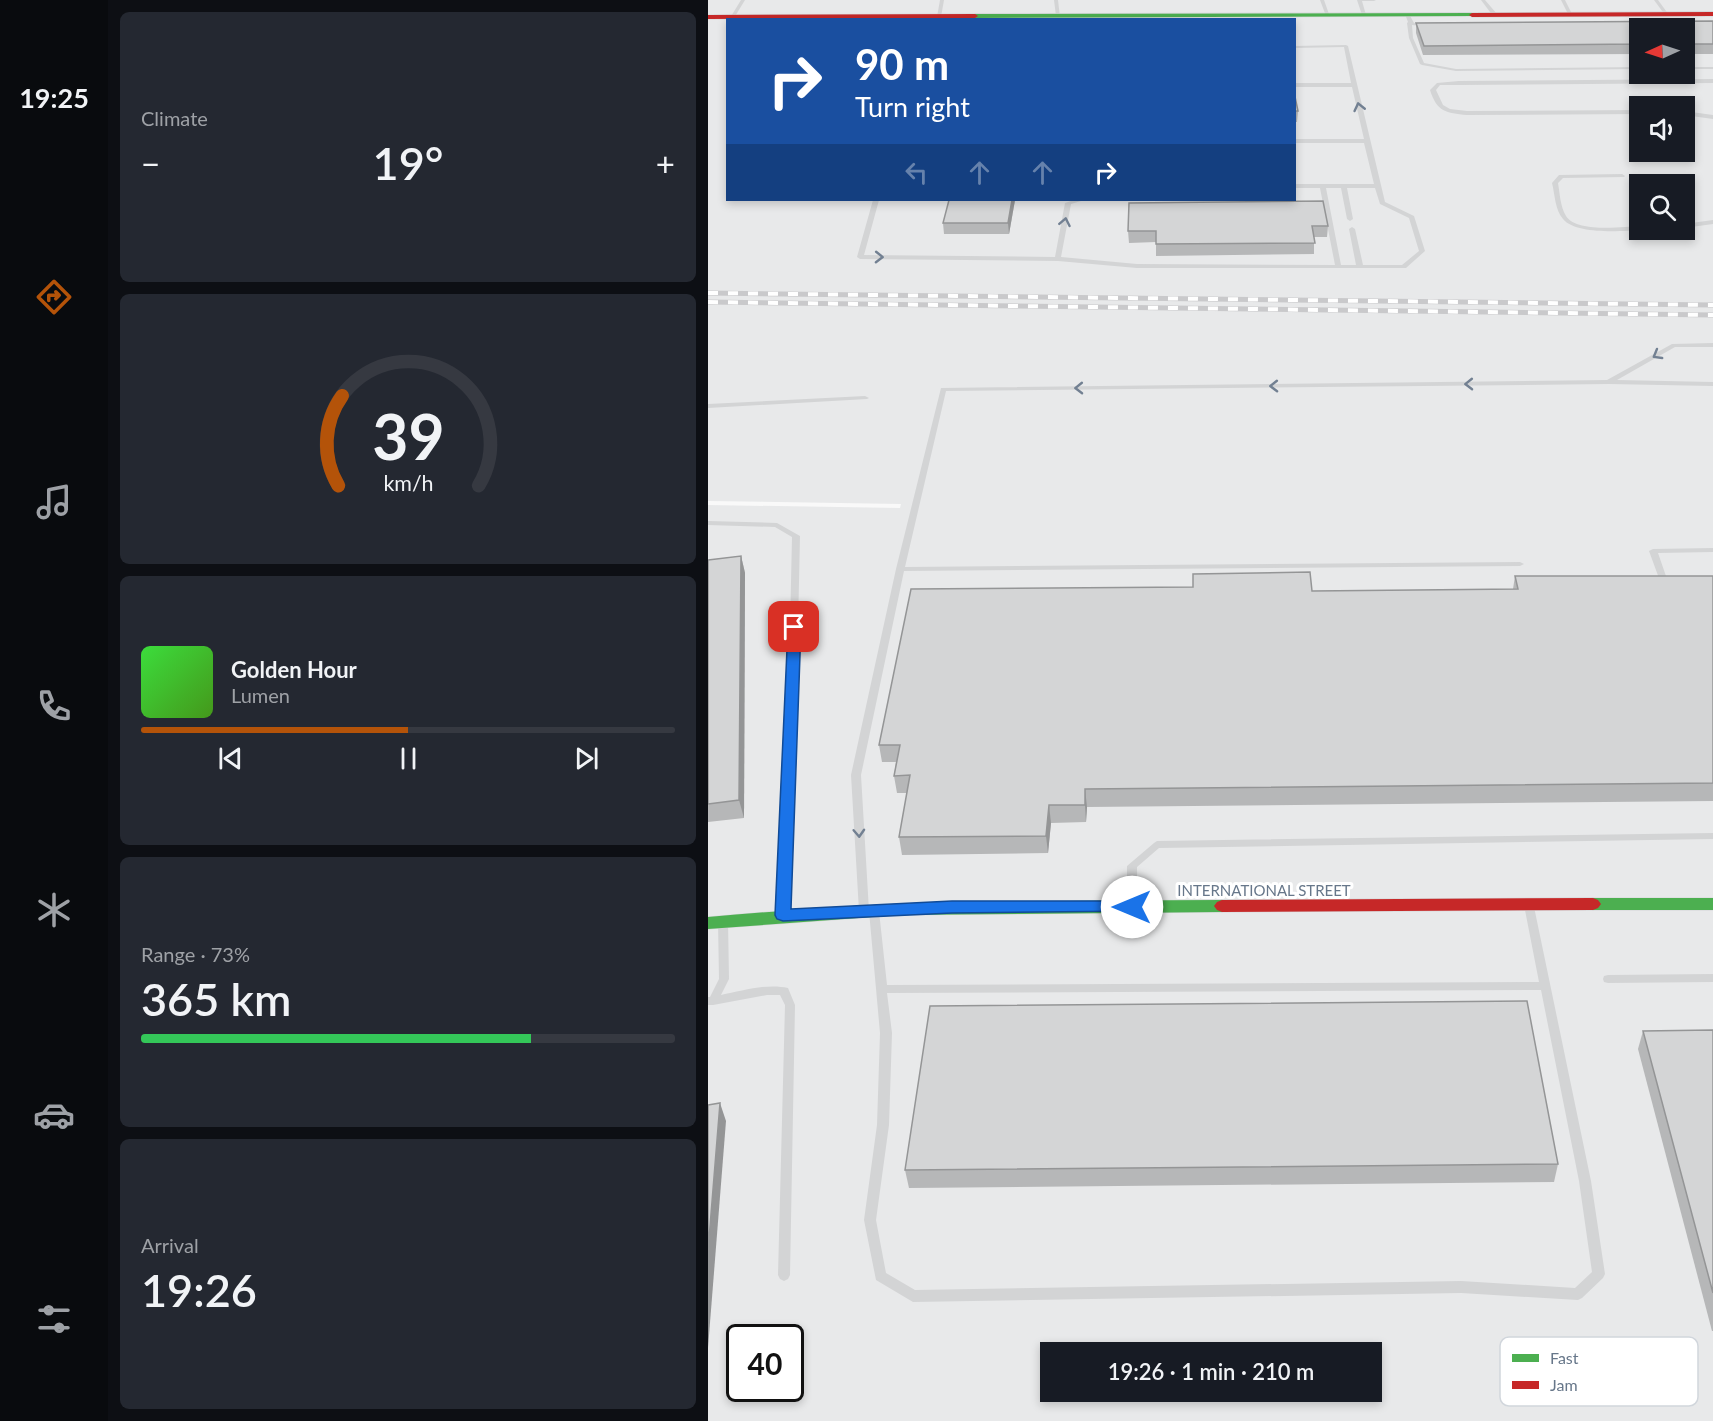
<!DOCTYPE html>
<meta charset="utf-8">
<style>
:root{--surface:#171b24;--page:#242831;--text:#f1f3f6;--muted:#9ea1a6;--line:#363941;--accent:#b45309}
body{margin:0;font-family:Lato,sans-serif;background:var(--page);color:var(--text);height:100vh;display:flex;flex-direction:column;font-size:22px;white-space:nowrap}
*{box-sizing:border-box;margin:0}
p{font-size:20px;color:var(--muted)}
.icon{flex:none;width:33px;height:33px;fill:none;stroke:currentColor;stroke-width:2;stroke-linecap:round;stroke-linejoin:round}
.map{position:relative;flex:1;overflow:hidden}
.sheet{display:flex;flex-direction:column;gap:12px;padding:12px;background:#0d0f14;width:600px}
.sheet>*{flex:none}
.top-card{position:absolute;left:18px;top:18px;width:570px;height:183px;border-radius:0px;box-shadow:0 3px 9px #0003;background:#1a4fa0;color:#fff;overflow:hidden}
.needle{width:39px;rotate:267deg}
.buttons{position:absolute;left:921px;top:18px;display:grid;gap:12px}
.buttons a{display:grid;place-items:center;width:66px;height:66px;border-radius:0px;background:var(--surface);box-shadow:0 3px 9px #0003;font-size:30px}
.speed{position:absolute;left:18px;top:1324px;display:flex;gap:12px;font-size:30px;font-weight:700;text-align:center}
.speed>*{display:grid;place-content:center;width:78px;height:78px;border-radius:50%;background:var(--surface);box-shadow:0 3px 9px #0003;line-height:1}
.speed .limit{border:3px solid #111;border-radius:9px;background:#fff;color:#111}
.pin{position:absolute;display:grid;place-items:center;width:51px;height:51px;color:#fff;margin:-26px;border-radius:12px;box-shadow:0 3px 9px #0006}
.me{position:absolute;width:66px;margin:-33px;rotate:270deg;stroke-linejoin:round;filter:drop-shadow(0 0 4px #0008)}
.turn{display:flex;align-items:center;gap:21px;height:126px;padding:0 30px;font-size:27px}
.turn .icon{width:78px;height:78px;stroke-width:2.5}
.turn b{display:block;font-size:42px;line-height:51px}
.lanes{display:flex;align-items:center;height:57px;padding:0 30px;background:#0003;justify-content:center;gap:30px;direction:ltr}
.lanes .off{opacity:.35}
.big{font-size:45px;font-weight:600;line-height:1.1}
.sheet .card{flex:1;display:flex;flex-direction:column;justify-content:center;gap:9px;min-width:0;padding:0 21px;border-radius:9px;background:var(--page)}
.sheet .dial{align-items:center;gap:0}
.dial svg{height:156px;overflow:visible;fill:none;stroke:var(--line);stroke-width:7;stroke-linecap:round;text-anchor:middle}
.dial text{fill:var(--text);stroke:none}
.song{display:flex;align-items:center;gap:18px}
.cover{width:72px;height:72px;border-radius:9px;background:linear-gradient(135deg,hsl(120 70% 55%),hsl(100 70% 35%))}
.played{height:6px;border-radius:3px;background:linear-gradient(90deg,var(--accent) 50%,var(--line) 50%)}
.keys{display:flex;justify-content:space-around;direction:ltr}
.heat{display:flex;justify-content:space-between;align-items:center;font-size:33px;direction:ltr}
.charge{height:9px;border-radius:4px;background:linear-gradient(90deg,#34c759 73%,var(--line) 0)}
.trip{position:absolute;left:332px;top:1342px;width:342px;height:60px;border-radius:0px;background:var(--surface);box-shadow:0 3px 9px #0003;font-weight:600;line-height:60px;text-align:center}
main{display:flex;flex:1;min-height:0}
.dock{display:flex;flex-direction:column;width:108px;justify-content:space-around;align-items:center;background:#090b0e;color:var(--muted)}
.dock .icon{width:42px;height:42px}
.dock .active{color:var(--accent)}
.dock b{font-size:27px;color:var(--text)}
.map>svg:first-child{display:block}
.built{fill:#e8e9ea;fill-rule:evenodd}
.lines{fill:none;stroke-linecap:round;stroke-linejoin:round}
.fast-casing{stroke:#d4d6d8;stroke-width:1}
.jam-casing{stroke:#d4d6d8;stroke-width:1}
.lane{fill:#d3d4d5;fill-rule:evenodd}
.fast{fill:#4caf50;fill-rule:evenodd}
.jam{fill:#c62828;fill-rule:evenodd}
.rail-casing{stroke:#c9c9cb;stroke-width:5}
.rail{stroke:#fff;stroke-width:4;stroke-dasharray:10;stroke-linecap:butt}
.wall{fill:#b6b7b8}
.shaded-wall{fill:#949596}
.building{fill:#d4d5d6;stroke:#949596;stroke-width:1.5}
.oneway{stroke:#728092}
.route{fill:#1a73e8;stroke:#114b97;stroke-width:1.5}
.labels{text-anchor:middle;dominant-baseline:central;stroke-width:6;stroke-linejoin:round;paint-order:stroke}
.street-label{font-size:15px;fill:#67778a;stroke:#fff}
.key{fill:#fff;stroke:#d1d6dc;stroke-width:1.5}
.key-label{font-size:16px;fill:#67778a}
</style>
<main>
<nav class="dock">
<b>19:25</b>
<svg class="icon active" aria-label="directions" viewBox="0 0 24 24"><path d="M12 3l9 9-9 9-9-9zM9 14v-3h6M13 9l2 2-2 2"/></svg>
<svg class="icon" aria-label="music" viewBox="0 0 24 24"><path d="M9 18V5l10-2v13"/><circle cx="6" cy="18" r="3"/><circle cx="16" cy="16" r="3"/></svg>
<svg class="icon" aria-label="phone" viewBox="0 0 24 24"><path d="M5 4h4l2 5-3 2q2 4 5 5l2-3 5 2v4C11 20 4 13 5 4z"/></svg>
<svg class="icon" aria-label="climate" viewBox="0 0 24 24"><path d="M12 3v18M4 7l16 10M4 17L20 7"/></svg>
<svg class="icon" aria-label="car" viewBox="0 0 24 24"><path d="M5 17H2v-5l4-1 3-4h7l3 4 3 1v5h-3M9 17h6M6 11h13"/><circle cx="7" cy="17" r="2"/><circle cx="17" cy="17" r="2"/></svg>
<svg class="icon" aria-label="filters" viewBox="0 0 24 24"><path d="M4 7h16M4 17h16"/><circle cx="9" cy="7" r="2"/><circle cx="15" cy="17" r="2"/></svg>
</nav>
<section class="sheet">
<div class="card"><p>Climate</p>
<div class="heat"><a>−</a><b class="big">19°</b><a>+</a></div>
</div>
<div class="card dial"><svg viewBox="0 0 100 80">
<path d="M14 69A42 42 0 1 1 86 69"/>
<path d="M14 69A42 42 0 0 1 16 23" stroke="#b45309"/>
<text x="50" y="56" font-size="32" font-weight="700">39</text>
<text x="50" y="72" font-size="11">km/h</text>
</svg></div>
<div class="card">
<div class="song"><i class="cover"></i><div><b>Golden Hour</b><p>Lumen</p></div></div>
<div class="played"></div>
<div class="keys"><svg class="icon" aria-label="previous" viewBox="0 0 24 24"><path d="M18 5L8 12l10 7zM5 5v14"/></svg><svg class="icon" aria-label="pause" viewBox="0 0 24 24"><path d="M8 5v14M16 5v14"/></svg><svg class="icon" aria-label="next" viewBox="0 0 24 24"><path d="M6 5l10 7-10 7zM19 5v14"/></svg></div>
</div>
<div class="card"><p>Range · 73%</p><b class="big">365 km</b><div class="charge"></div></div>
<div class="card"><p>Arrival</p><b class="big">19:26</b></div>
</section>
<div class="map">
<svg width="1005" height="1421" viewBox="0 0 1005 1421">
<rect width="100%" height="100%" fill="#f9f9f9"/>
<path class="built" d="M0 0H1005V1421H0V505L192 508 193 504 0 501ZM20 20H586V200H20ZM932 28H976V74H932ZM932 106H976V152H932ZM932 184H976V230H932ZM32 1338H82V1389H32ZM342 1353H663V1392H342Z"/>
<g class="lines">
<defs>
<g id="fast">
<polygon points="764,13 766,16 267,18 264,16 267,14"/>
<polygon points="885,898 1005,898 1005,910 885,910 880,908 877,904 880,900"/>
<path d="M514 900 519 902 522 906 519 910 514 912 192 915 0 929V917C171 901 342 901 514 900Z"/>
</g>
<g id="jam">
<polygon points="1005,12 1005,16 764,17 761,15 764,13"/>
<polygon points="0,15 267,14 270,16 267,18 0,19"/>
<polygon points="885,898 890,900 893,904 890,908 885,910 514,912 509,910 506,906 509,902 514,900"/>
</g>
</defs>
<use href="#fast" class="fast-casing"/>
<use href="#jam" class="jam-casing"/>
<g class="lane">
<polygon points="33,0 37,0 26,18 22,18"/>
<polygon points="232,0 236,0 233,17 231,18 229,17"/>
<polygon points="346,0 350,0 352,17 348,16"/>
<polygon points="612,0 616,0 622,17 618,16"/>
<polygon points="649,0 668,0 666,1 654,1 658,15 656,16 654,15"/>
<polygon points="773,0 777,0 789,14 789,16 785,16"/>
<polygon points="853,0 857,0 865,16 861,16"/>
<polygon points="946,0 950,0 961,15 957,15"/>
<polygon points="697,14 701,14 706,23 723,26 721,27 704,25 705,38 716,63 748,69 932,67 932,69 748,71 714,65 712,64 701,38 699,23 700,22"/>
<path d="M638 45 640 46 677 202 706 216 717 251 698 268H429L350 261 152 259 149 257 165 200H171L156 255 347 257 357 203 366 200H374L373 201 363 204 353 257 429 264 627 265 612 188H586V184H666L656 143H586V139H656L644 87H586V83H643L636 47 586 48V46ZM618 188H633L639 219 642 221 645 219 639 188H667L672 204 701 218 711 251 694 265H655L647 229 644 227 641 229 648 265H633Z"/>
<rect x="976" y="67" width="29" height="2"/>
<path d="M1005 79V83L751 85H732L728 90 735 105 742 109 759 111 932 110V114L759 115C738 113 729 112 722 90L729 83 751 81Z"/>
<polygon points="976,111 1005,115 1005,119 976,115"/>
<path d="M914 174 917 176 916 177 855 178 850 183C852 194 852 206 858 216 869 233 914 227 932 226V230H933C914 231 868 235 855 219 847 210 847 195 844 183L851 175Z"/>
<polygon points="1005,220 1005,224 976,228 976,224"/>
<path d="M1005 343V347H967L909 380 1005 382V386L901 384 238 391 197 567 812 562 816 564 812 566 196 571 153 775 161 911 162 908H170L171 911 179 985 831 982 816 905 817 902H825L883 1181 897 1274 895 1278 874 1298 870 1300 753 1293 205 1302 168 1280 156 1220 169 1125 172 1033 161 911 160 914H152L151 911 143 775 188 569 233 388 899 380 964 344ZM833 990 871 1181 884 1272 867 1288 753 1281 207 1290 178 1273 168 1220 181 1125 184 1033 179 993Z"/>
<polygon points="157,396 161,398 159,399 0,408 0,404"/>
<polygon points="0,521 69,523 92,536 89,673 80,915 79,918 75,919 71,918 70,915 81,673 84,537 67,527 0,525"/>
<polygon points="1005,548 1005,552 950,553 959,579 964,579 965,581 961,583 953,583 952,581 941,551 945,549"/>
<polygon points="1005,833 1005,839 451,848 429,867 429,907 428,910 420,910 419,907 419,866 446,843 449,841"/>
<path d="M15 917 19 918 20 921 21 979 13 995C34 991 59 983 80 988L87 1005 82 1275 80 1279 76 1281 72 1279 70 1275 77 1005 72 995H59L5 1005H0V997H2L11 979 10 921 11 918Z"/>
<polygon points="1005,974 1005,982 900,983 896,982 895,979 896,976 900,975"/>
</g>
<use href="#fast" class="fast"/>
<use href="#jam" class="jam"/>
<defs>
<g id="rail">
<polyline points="0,293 1005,305"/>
<polyline points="0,302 1005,315"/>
</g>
</defs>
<use href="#rail" class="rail-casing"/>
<use href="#rail" class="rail"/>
</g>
<g class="wall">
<polygon points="1005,21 1005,54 976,54 976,28 932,28 932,54 715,55 708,33 708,23"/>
<polygon points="586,92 590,111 589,122 586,122"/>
<polygon points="307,200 301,234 236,234 235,223"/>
<polygon points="620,226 619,237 606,237 606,254 448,256 448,242 421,243 420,231"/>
<polygon points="33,556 37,573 36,818 0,822 0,560"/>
<polygon points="807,576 1005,576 1005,801 379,807 378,822 343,823 340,853 194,855 191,837 199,793 189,793 186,776 188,762 174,762 171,745 604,591 805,589"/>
<polygon points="1005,1030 1005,1331 1004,1331 930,1049 935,1031"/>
<polygon points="850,1164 846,1182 201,1188 197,1170"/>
</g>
<g class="shaded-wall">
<polygon points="304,200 307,200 301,234 300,223"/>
<polygon points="33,556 37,573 36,818 31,800"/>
<polygon points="377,789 379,807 378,822 377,805"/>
<polygon points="341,805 343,823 340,853 338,836"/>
<polygon points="12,1103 18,1121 0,1348 0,1251"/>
</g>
<g class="building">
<polygon points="1005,21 1005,44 976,44 976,28 932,28 932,44 716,46 708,23"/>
<polygon points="586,92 590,111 586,111"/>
<polygon points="241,200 304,200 300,223 235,223"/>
<polygon points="615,201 620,226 604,226 607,243 448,244 448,231 420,231 421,203"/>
<polygon points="33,556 31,800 0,804 0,560"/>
<polygon points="602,572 604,591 810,589 807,576 1005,576 1005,783 377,789 377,805 341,805 338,836 191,837 202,775 186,776 192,745 171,745 203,589 485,587 485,574"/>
<polygon points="819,1001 850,1164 197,1170 222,1006"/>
<polygon points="1005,1030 1005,1293 935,1031"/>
<polygon points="12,1103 0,1251 0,1105"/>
</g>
<defs><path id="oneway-chevron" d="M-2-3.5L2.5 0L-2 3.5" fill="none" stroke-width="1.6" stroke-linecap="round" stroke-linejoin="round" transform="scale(1.5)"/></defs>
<g class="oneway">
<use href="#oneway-chevron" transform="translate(651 107) rotate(-103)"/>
<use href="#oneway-chevron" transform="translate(357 222) rotate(-79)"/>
<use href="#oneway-chevron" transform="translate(171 257) rotate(1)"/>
<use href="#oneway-chevron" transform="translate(949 355) rotate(150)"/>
<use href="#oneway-chevron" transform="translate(761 384) rotate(179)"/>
<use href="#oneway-chevron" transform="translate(566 386) rotate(179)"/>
<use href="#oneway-chevron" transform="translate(371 388) rotate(179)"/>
<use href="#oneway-chevron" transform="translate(151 833) rotate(87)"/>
</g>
<polygon class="route" points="86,623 93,627 83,909 244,901 424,901 429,903 431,907 429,911 244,913 75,921 69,919 67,915 80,627"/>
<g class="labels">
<g class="street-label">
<text x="556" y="890">INTERNATIONAL STREET</text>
</g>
</g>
<rect x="792" y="1337" width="198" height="69" rx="9" class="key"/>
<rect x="804" y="1354" width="27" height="8" fill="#4caf50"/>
<rect x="804" y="1381" width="27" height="8" fill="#c62828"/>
<g class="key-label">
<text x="842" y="1364">Fast</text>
<text x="842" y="1391">Jam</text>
</g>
</svg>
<div class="buttons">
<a><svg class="needle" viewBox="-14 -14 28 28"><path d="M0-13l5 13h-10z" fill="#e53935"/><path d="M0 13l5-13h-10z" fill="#9ea1a6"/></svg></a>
<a><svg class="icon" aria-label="sound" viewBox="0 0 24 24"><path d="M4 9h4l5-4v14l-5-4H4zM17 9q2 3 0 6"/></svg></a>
<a><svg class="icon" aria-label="search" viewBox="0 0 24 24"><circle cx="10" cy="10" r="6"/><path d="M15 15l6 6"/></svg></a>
</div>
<div class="speed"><div class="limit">40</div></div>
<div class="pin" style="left:86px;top:627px;background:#d93025"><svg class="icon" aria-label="arrive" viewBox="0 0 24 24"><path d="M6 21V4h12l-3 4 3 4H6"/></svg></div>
<svg class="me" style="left:424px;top:907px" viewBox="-20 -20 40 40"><circle r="19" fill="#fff"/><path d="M0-13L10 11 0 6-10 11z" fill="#1a73e8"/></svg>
<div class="trip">19:26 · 1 min · 210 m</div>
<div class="top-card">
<div class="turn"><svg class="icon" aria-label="right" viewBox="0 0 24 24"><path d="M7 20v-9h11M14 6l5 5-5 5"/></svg><div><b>90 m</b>Turn right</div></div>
<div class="lanes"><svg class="icon off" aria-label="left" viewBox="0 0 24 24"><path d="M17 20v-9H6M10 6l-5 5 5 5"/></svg><svg class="icon off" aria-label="ahead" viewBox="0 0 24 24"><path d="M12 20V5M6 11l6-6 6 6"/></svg><svg class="icon off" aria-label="ahead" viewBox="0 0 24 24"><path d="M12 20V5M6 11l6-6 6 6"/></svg><svg class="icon" aria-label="right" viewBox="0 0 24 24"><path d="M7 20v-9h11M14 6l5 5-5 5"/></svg></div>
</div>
</div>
</main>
